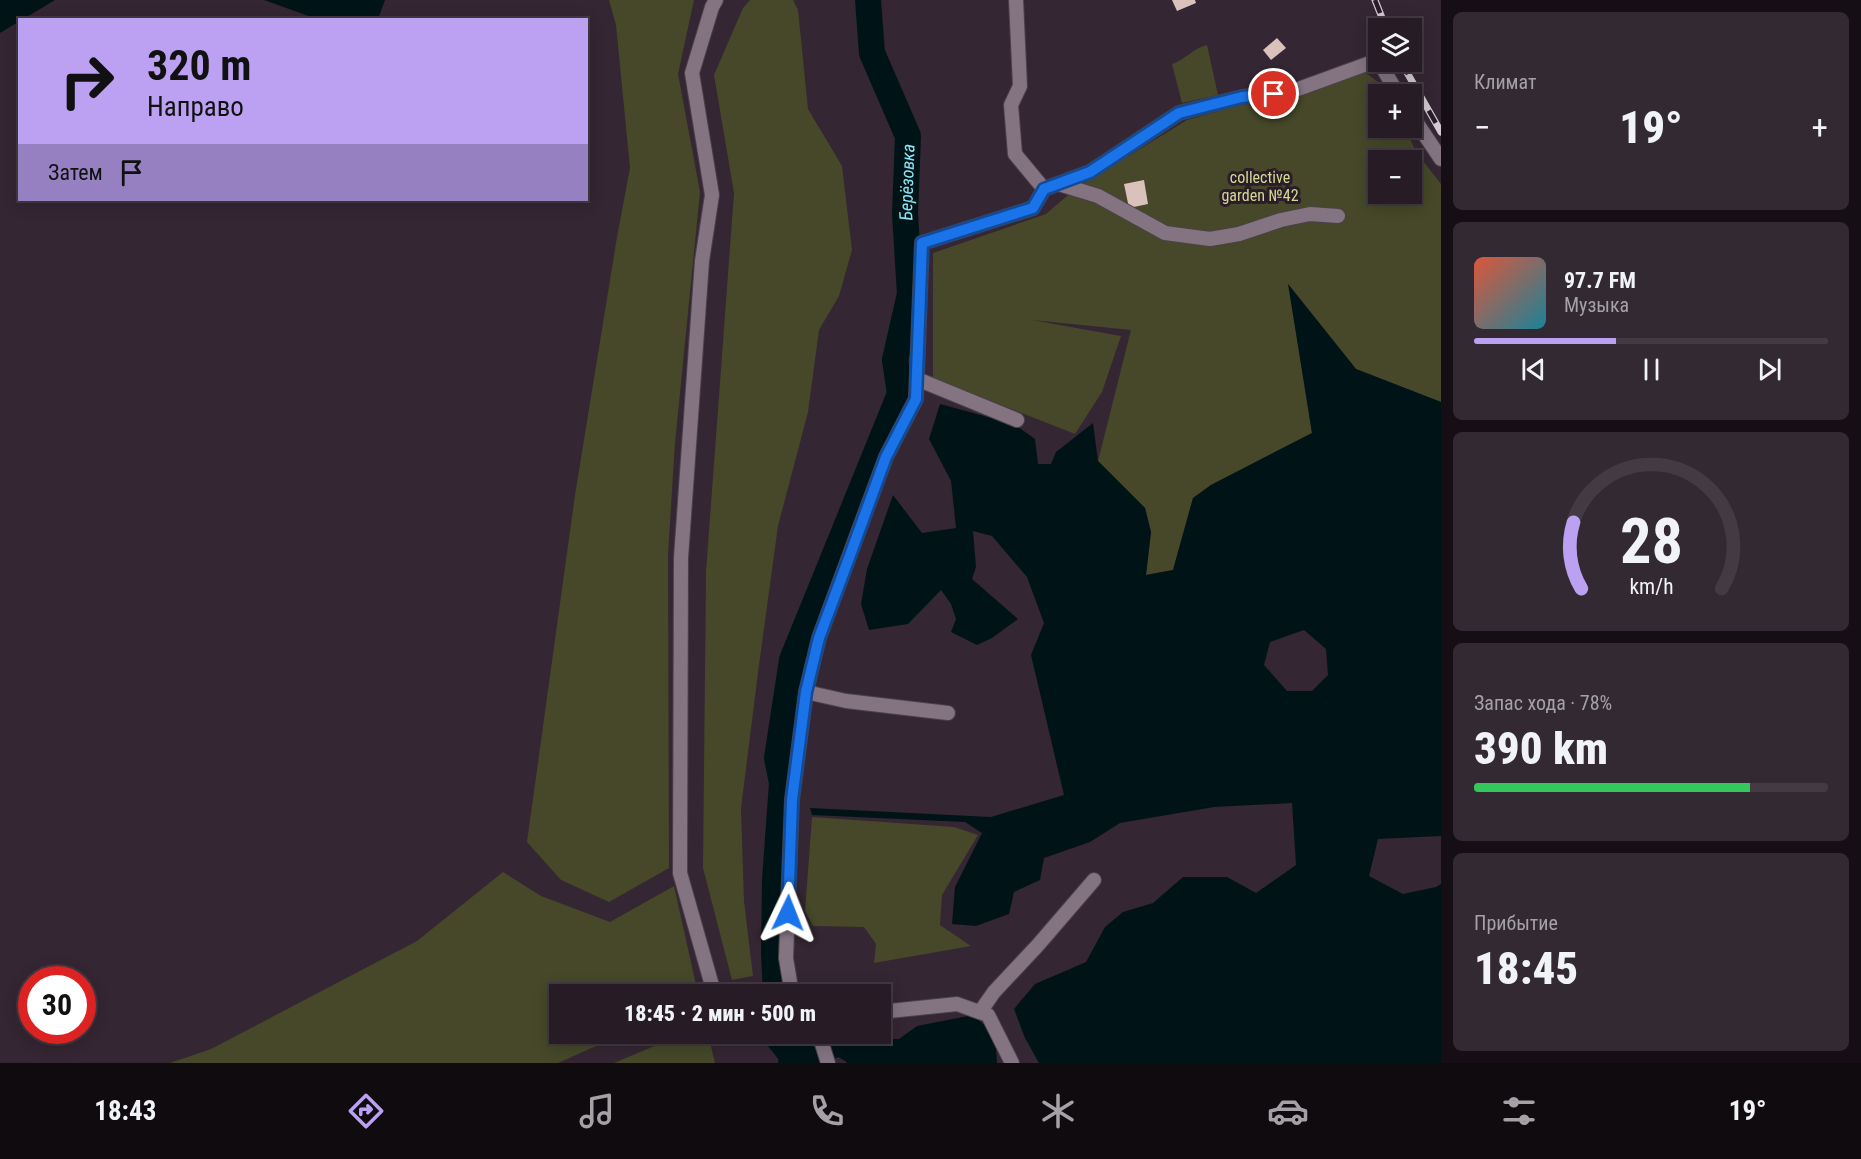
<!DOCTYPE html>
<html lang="ru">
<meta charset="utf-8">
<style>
:root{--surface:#271c26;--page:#332932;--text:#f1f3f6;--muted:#a4a1a7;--line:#433a43;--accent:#bca0f2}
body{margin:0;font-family:"Roboto Condensed",sans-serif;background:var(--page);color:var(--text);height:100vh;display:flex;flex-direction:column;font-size:22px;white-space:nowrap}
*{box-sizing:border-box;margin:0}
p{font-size:20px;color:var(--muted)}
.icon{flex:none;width:33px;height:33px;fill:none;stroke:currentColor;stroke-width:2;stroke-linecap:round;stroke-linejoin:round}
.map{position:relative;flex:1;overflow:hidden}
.side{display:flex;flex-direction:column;gap:12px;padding:12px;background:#150f15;width:420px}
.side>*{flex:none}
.top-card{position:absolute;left:18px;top:18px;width:570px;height:183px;border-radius:0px;box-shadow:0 3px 15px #0003,0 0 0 2px var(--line);background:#bca0f2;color:#111;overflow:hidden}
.fabs{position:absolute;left:1368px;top:18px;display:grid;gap:12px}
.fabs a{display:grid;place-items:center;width:54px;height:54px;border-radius:0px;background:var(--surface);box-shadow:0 3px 15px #0003,0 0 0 2px var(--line);font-size:30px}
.speed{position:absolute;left:18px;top:966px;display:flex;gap:12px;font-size:30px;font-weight:700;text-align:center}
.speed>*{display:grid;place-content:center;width:78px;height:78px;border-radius:50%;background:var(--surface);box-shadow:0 3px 15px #0003,0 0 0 2px var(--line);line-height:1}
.speed .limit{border:9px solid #d22;background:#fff;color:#111}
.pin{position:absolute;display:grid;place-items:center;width:51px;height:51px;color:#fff;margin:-26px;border:3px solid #fff;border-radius:50%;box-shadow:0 2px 6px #0007}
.me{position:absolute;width:66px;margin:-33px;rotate:2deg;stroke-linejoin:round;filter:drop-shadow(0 0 4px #0008)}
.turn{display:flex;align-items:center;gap:21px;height:126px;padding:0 30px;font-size:27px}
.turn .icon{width:78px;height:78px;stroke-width:2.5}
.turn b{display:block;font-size:42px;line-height:51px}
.then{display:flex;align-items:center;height:57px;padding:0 30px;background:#0003;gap:12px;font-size:22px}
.big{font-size:45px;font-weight:800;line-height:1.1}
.side .card{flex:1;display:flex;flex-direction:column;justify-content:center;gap:9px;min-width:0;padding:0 21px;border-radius:9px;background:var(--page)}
.side .dial{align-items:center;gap:0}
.dial svg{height:156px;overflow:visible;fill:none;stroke:var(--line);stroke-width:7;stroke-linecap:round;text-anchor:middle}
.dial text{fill:var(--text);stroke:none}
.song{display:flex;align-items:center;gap:18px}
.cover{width:72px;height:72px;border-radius:9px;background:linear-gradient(135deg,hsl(10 70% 55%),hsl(190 70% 35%))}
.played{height:6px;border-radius:3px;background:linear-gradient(90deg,var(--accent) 40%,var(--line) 40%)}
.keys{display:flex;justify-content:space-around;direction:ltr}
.heat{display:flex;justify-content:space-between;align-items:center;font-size:33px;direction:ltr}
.charge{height:9px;border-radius:4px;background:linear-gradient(90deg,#34c759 78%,var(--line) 0)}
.trip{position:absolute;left:549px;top:984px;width:342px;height:60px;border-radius:0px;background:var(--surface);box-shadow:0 3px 15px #0003,0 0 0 2px var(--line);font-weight:800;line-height:60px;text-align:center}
.dock{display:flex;height:96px;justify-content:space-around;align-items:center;background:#100b0f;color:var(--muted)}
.dock .icon{width:42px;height:42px}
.dock .current{color:var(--accent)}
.dock b{font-size:27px;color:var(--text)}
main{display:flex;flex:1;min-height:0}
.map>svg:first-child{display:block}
.green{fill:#464829;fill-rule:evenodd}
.water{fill:#001418;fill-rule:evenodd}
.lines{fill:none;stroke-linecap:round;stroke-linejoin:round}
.river{stroke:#001418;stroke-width:26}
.building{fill:#dac1bc}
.street-casing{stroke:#4c414b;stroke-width:16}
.street{stroke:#847482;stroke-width:14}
.rail-casing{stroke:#d3c9d2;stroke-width:7}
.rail{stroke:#2a1c28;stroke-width:4.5;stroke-dasharray:14;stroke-linecap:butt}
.route-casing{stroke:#114b97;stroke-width:15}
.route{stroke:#1a73e8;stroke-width:10}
.labels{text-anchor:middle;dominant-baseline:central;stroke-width:6;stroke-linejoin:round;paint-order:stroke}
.park-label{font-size:16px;fill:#d5d993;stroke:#2a1c28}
.water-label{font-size:18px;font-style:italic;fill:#8ae6f4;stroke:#2a1c28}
</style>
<main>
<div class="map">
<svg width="1441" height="1063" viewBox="0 0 1441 1063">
<rect width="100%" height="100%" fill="#342632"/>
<g class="green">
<polygon points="609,0 694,0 678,74 700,192 675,443 668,554 669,868 609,902 561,880 527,842 575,495 617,237 630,168 616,25"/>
<polygon points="750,0 793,0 798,10 808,109 842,166 852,250 839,296 819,330 808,412 778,526 759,665 741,808 744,901 753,976 732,980 703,868 706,572 734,193 714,75 743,8"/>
<path d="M1207 45 1218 95 1182 103 1172 64C1185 60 1193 48 1207 45Z"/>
<path d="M1362 70 1386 88 1389 94H1378V128H1405L1416 152 1441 184V402L1356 369 1289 285 1312 433 1211 485 1193 498 1173 570 1146 575 1151 532 1145 508 1098 461 1131 330 1032 320 1121 336 1102 392 1075 434 933 378V253L1046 214 1075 189 1187 120 1241 105 1282 100ZM1378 160H1412V194H1378Z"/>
<polygon points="812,817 954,827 978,835 942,895 940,925 971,946 874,963 876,944 864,927 813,926 805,911"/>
<polygon points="503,872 541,896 610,922 674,886 698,994 560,994 560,1034 623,1034 558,1063 170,1063 211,1049 417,941"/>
<polygon points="683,1034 708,1034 715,1063 614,1063"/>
</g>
<g class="water">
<polygon points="0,0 55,0 0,33"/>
<polygon points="264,0 385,0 378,19 317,19"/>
<path d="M1288 284 1356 369 1441 402V836L1378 839 1369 876 1403 894 1436 887 1441 884V1063H1039L1025 1038 1014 1009 1035 984 1086 962 1105 927 1123 912 1153 903 1183 877H1227L1256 893 1296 865 1292 803 1214 807 1120 823 1090 842 1044 858 1040 880 1014 892 1009 914 976 926 952 924 955 887 982 833 965 822 812 815 810 808 991 817 1064 795 1031 655 1044 623 1027 577 992 536 973 531 976 567 972 579 1018 619 992 638 977 645 951 632 956 619 951 604 941 590 908 624 869 630 861 604 867 569 893 495 922 533 956 528 951 481 929 439 940 404 1014 424 1035 439 1038 464H1051L1056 452 1093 423 1098 461 1145 508 1151 532 1146 575 1173 570 1193 498 1211 485 1312 433ZM1304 630 1326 649 1328 675 1312 691H1287L1264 665 1270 642Z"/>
<polygon points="973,1015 995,1034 997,1063 847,1063 839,1034 873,1039 899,1039 917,1026"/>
</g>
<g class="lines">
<g class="river">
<path id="s1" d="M776 994 774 954 775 880 782 783 777 758 792 660 900 394 895 360 910 294 905 214 908 136 872 53 868 0"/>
<polyline points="775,1034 794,1058 791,1063"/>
<polyline points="794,1058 840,1043 871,1061"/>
</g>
</g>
<g class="building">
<polygon points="1172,0 1195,0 1196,3 1177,11"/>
<polygon points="1277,38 1286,48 1271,60 1263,50"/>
<polygon points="1144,180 1148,204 1129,208 1124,184"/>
</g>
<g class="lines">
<defs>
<g id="street">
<polyline points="716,0 712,7 692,73 712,195 702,261 681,558 680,873 713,989 719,994"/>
<polyline points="1379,62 1398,94"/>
<polyline points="1412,116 1441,159"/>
<polyline points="1059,184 1098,196 1165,233 1210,239 1239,234 1281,220 1310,214 1338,216"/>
<polyline points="1044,189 1090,172 1179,113 1242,97 1290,92 1378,60"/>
<polyline points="917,379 1017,420"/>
<polyline points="806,692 846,701 948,713"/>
<polyline points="792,994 786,958 792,800 806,692 819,638 886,457 916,399 922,243 1033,208 1044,189 1015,154 1011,105 1020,86 1016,0"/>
<polyline points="880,1012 957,1004 988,1015 1012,1063"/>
<polyline points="980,1012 994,992 1038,945 1094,880"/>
<polyline points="819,1034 828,1063"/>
</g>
</defs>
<use href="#street" class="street-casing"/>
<use href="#street" class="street"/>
<defs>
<g id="rail">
<polyline points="1375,0 1386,28"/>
<polyline points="1401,62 1441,132"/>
</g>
</defs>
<use href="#rail" class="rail-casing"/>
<use href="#rail" class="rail"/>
</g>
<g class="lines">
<defs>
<polyline id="route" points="788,913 792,800 806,692 819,638 849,558 886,457 916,399 922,243 1033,208 1044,189 1090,172 1179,113 1242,97 1274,94"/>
</defs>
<use href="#route" class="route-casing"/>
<use href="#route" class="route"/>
</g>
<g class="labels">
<g class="park-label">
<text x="1260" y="177">collective<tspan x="1260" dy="18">garden №42</tspan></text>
</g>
<g class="water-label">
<text stroke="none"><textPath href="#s1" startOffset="837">Берёзовка</textPath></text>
</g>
</g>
</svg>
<div class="fabs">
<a><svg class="icon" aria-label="layers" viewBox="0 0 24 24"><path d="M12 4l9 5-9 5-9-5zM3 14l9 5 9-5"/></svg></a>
<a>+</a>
<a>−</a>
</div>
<div class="speed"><div class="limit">30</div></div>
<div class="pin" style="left:1274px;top:94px;background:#d93025"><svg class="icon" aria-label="arrive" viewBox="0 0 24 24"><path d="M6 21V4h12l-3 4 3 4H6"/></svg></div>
<svg class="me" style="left:788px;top:913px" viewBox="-20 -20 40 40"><path d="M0-17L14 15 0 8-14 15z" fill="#1a73e8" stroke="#fff" stroke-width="4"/></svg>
<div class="trip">18:45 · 2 мин · 500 m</div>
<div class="top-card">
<div class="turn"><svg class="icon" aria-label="right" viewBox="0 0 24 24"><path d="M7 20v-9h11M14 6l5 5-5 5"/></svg><div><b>320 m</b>Направо</div></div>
<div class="then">Затем<svg class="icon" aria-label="arrive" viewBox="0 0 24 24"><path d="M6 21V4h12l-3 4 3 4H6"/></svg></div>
</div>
</div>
<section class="side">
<div class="card"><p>Климат</p>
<div class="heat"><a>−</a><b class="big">19°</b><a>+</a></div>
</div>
<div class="card">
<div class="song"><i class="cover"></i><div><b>97.7 FM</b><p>Музыка</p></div></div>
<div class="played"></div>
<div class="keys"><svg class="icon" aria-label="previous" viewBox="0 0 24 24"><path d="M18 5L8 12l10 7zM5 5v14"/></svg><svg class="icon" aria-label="pause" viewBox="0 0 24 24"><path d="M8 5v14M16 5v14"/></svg><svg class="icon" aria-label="next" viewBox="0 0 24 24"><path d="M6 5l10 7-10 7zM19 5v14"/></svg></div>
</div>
<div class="card dial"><svg viewBox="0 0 100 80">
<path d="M14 69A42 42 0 1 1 86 69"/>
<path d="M14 69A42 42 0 0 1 10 35" stroke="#bca0f2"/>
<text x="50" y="56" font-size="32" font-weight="700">28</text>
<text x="50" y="72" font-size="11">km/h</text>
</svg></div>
<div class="card"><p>Запас хода · 78%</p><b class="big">390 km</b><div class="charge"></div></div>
<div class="card"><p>Прибытие</p><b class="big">18:45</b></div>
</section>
</main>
<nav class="dock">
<b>18:43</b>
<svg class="icon current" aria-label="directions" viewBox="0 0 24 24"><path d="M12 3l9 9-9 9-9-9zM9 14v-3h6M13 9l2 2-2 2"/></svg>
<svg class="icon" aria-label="music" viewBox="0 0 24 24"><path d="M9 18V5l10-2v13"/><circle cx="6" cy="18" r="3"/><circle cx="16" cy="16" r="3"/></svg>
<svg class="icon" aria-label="phone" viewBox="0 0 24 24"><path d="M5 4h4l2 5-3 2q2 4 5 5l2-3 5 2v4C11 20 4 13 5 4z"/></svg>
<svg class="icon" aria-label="climate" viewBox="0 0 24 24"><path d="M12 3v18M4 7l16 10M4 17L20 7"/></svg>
<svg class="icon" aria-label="car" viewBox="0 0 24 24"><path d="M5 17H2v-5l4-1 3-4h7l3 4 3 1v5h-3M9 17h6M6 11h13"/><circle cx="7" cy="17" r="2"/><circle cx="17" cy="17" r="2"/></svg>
<svg class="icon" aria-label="filters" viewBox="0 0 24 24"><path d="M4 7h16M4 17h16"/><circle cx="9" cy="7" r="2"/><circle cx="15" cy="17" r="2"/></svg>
<b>19°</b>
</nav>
